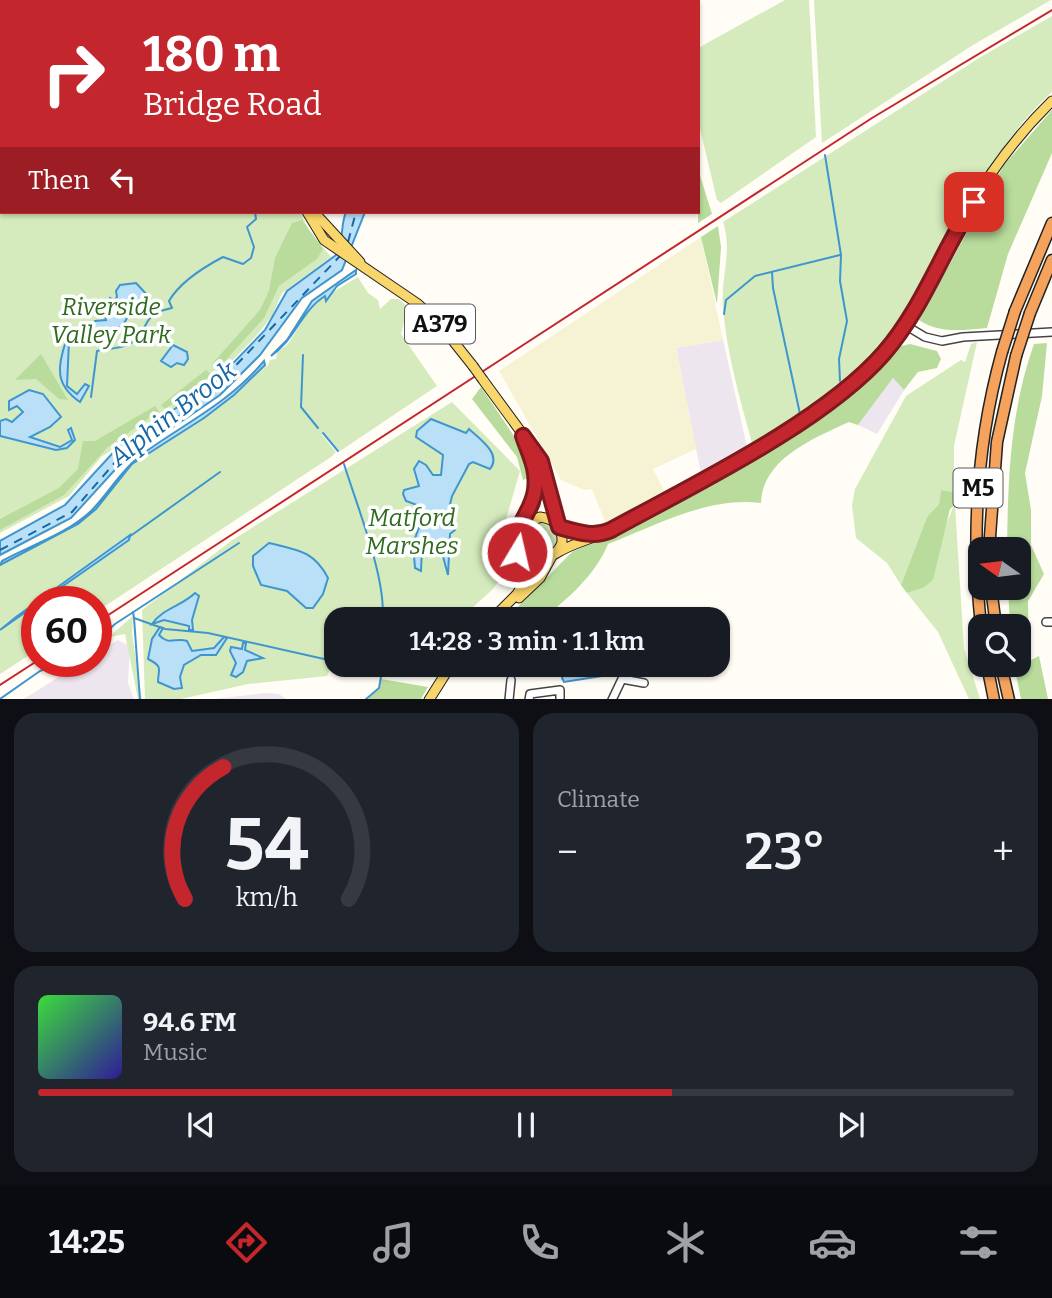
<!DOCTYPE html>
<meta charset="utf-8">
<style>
:root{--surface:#171b24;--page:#20242c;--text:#f1f3f6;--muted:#9ea1a6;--line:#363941;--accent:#c4262e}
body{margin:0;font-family:Bitter,serif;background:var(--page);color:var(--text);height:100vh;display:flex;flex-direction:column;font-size:26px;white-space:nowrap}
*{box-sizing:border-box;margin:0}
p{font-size:23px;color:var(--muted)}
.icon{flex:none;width:38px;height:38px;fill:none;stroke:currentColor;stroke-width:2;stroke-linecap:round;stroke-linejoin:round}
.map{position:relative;height:699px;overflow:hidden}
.drawer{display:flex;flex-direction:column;gap:14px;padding:14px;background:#0d0f14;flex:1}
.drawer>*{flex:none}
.hud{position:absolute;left:0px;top:0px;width:700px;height:214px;box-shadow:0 2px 5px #0004;background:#c4262e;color:#fff;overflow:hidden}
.needle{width:46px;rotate:284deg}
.tools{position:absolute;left:968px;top:537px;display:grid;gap:14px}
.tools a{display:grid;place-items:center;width:63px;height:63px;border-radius:14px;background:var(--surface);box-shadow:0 2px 5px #0004;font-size:35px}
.speed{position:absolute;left:21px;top:586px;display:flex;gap:14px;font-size:35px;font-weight:700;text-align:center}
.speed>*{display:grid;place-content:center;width:91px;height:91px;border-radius:50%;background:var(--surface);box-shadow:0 2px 5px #0004;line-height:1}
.speed .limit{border:10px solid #d22;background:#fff;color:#111}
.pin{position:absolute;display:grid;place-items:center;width:60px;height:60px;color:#fff;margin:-30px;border-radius:14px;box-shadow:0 4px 10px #0006}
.me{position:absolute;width:77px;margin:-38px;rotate:9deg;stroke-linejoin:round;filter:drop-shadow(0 0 5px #0008)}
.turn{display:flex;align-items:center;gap:24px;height:147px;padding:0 28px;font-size:32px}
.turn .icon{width:91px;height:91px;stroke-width:2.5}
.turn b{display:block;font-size:49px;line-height:60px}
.then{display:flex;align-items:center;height:66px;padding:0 28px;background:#0003;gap:14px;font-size:26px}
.big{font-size:52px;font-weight:600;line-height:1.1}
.drawer .widget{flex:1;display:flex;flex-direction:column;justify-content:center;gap:10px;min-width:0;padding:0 24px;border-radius:21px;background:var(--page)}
.drawer .dial{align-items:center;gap:0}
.dial svg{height:182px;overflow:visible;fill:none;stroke:var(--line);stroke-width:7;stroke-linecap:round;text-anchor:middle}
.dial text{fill:var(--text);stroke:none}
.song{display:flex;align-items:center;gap:21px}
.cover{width:84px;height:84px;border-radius:10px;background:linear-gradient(135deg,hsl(120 70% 55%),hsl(250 70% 35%))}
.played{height:7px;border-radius:4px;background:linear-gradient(90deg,var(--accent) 65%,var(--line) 65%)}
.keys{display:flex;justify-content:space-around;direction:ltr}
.heat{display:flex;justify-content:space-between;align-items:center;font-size:38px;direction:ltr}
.drawer .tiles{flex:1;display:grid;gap:14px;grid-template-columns:1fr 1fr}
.widget:last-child{grid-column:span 2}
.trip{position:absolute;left:324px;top:607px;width:406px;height:70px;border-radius:21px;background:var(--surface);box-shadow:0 2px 5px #0004;font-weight:600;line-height:70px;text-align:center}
.tabs{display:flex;height:112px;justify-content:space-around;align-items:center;background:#090b0e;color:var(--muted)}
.tabs .icon{width:49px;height:49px}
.tabs .on{color:var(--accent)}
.tabs b{font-size:32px;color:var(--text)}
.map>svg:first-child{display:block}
.industrial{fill:#eee6ef}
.farmland{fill:#f6f3d4}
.green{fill:#d5ebbd}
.forest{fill:#b9dc9c}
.water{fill:#b9e0f7;stroke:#3f96cf;stroke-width:2}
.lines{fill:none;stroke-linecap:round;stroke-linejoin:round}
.stream{stroke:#3f96cf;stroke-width:2}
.ferry{stroke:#1768a6;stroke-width:2;stroke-dasharray:9 7;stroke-linecap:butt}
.minor-casing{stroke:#444;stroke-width:10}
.major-casing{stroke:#222;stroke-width:11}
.highway-casing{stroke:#222;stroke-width:13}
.minor{stroke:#fff;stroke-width:7}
.major{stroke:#f9d66b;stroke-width:9}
.highway{stroke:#f5a25d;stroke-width:10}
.rail{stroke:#c4262e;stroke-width:2}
.major-bridge-casing{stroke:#222;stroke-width:11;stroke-linecap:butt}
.highway-bridge-casing{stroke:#222;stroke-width:13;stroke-linecap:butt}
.major-bridge{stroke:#f9d66b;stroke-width:9}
.highway-bridge{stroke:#f5a25d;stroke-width:10}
.route-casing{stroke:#7f191e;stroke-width:18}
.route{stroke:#c4262e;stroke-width:12}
.labels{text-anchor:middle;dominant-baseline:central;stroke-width:7;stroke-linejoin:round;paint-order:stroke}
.shield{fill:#fff;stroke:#585858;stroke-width:2}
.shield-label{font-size:23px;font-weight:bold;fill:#111}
.park-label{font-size:24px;font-style:italic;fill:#2f6b1f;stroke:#fff}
.water-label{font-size:26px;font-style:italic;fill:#1768a6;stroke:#fff}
</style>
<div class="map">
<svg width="1052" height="700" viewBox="0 0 1052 700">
<rect width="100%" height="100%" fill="#fffdf5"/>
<g class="industrial">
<polygon points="723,340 747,447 701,474 676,348"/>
<polygon points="893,378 904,390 877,434 858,425"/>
<polygon points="118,640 130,646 128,683 134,699 22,700 83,662 96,662 96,653"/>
<polygon points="266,693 279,694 286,699 213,699"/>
</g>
<polygon class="farmland" points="701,237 723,340 676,348 696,449 653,469 665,492 606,524 592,489 584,490 561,480 499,371"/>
<g class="green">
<polygon points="0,0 178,0 2,2 2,83"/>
<polygon points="278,0 456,0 276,2"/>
<polygon points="785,0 809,0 816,137 721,203 717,200 700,129 700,47"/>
<polygon points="814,0 1051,0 973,45 822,143"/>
<path d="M1052 16V92C983 155 952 241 901 317 866 370 807 412 752 443 740 399 727 354 723 309 720 279 733 251 723 222L979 58Z"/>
<polygon points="0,159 2,212 300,212 309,230 331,257 282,293 272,316 257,335 205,389 101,457 69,496 0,533"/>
<polygon points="358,277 368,293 378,300 380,309 391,299 399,299 408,307 401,334 437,386 340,451 323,432 322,435 336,452 331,457 96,612 96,602 39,602 129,540 128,535 16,617 16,619 37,603 37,650 0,674 0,565 78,524 96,509 132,464 234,395 265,365 267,367 270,360 276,359 277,353 288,344 313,304"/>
<polygon points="977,342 954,446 954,492 941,490 939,504 927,517 901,585 887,563 856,538 852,505 855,489 906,396 961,360 965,362 971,344"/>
<polygon points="452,402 520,471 498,547 505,572 493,589 460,619 336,620 336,654 327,676 248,684 181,699 145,699 142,610 231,541"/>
<path d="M955 505 964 648 980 699H969L938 632 907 593 923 588C928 576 951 508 955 505Z"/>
<circle cx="542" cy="538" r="17"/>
<polygon points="133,616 132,634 142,699 138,699 125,634 109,637"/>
</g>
<g class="forest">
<path d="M1052 110V153L1008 254 987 328C963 330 940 334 919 320L1004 165Z"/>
<polygon points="698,169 712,214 698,223"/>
<polygon points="302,220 323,249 317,259 279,286 264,318 217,370 212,364 260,310 269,291 275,258 292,223"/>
<polygon points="718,226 721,247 717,304 701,237"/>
<path d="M1047 343 1042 396 1025 473 1031 510V545L1044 574 1028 601 1029 661 1039 656 1048 699H1021L1014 665H1018V626H1010L1008 588H1018V550L1007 549C1008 479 1010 411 1034 344Z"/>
<path d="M910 344 937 351 941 359 937 368 918 372 904 390 893 378 858 425 849 422C814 438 762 459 761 503 709 496 657 525 608 544 596 574 568 599 542 619L505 620 572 552 613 533 787 435 840 401 901 346Z"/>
<polygon points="41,354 68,400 59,399 36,379 15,380"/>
<polygon points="206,370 212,375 165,409 161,405"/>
<polygon points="481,387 518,442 530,477 523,480 517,457 472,399"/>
<polygon points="155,406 159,411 108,447 64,495 0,530 0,519 59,488 78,469 83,441 95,441"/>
<polygon points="941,490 954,492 955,505 950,509 933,580 923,588 907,593 901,585 927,517 939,504"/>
<polygon points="381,679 428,687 421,699 368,699 380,688"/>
</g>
<g class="water">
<path d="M346 212H365L342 270 302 298 260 355 220 395 122 462 71 518 0 555V541L65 505 121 444 213 384 265 330 287 291 336 255C344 243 340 226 346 212Z"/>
<path d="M356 270V274L337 286 326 301 325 296C301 311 295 340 271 356L287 340 312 301Z"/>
<polygon points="136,283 150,298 131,311 122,327 92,332 88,329 95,321 106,320 103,310 110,298 114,301 117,297 116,291 120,285"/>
<path d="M66 341H69L67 386 77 394 85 384 89 386 80 402C55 385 57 367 66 341Z"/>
<polygon points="173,345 187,352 188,359 184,365 177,363 171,367 161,361"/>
<path d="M264 361 265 365 234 395 204 418 132 464 96 509 78 524 0 565 2 561C31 545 67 534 91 511 109 493 120 471 141 455 185 423 228 404 264 361Z"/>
<polygon points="29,390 43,394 61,417 50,427 30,437 60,447 72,440 68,430 71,428 75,440 67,448 56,450 0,436 0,421 6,419 12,422 23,412 17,406 9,410 9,401"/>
<path d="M431 419 466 433 469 429C480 439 502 454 490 469L473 462 469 464 452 496 448 513 455 530 450 534 448 575 441 549 433 543 422 548 421 571 415 568 413 544 423 516 417 505 406 501 403 494 404 490 419 486 414 469 419 461 426 465 433 475H441L443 455 416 437 417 431Z"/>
<polygon points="130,535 129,540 0,630 16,617"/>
<path d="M269 543C298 550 314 551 328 578L323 594 313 608H306L287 591 261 585 253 566V556Z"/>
<path d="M195 593 199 596 192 620 193 630H189V626L164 620 152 624C163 608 182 606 195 593Z"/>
<path d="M160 627 163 628 159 635C169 646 175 637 187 641L192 651 214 648 224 637 227 638 216 655H201L184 665 180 677 182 688 174 689 158 682C158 669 164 667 148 659L152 639Z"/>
<polygon points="243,643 246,643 245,650 263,658 247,661 243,672 236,677 231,675 236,663 230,651 231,647 242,649"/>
<polygon points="614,670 615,674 564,682 562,678 564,671"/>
</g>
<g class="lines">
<g class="stream">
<polyline points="272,2 275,0"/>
<polyline points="531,2 532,0"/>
<polyline points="825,155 841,255 840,281 847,321 839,359 840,381"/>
<polyline points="772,272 773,288 800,414"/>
<polyline points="724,314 726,300 755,276 840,255"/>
<polyline points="303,355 301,407 318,428"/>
<path d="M91 397 97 351C109 348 126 349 135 340 151 324 142 314 172 308L169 301C180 282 204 267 223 257L243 264 251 258 254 247 247 227 256 219 255 212"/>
<polyline points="323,433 338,451"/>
<path d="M344 464C356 503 388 583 382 620"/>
<polyline points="129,537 220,472"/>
<polyline points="133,612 134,618 165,629 208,633 333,661"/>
<polyline points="134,618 140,700"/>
<polyline points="96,641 115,624 239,543"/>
<polyline points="0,699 40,671 61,662"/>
<polyline points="365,700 379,688 383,665"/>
</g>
<g class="ferry">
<polyline points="513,2 514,0"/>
<polyline points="348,242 356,212"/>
<polyline points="0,550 72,512 124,452 201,402 340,256"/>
</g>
<defs>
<g id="minor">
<polyline points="245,2 247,0"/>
<polyline points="0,117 2,117"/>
<polyline points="905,325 925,337 942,341 963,337 1052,332"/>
<polyline points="1046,622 1052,622"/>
<polyline points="509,700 511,680"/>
<polyline points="529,700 530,694 560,690 560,700"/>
<polyline points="612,700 622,679 644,683"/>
</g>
<g id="major">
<polyline points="213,0 214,2"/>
<polyline points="307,212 324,240 418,304 438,322 473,366"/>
<polyline points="314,212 360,262"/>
<polyline points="483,380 538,455 558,525"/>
<polyline points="520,525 515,541 520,562"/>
<polyline points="559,527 592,534"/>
<path d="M524 547C535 563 554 561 562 543 563 527 555 519 540 517L526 525"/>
<path d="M555 554C574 542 593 539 613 529 649 510 684 489 720 469 777 436 841 403 884 352 918 312 937 265 963 219 987 176 1017 135 1052 101"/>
<polyline points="519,598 540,578 552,556"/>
<polyline points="491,620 517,594 524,582 522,533 535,504 539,480 523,436"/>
<polyline points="429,700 451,665"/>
</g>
<g id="highway">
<polyline points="1015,311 1052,223"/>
<polyline points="1030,313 1052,260"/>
<polyline points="989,550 997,442 1016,356"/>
<polyline points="991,588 996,626"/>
<path d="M981 626C971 533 977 442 1002 352"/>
<polyline points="987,665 994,700"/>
<polyline points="1001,665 1009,700"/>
</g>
</defs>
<use href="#minor" class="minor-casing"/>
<use href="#major" class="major-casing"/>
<use href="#highway" class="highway-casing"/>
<use href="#minor" class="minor"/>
<use href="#major" class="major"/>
<use href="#highway" class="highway"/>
<g class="rail">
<polyline points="96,623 872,118 1052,10"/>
<polyline points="0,685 37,661"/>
</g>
<defs>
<polyline id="major-bridge" points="473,366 483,380"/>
<g id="highway-bridge">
<polyline points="1002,352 1015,311"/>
<polyline points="1016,356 1030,313"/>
</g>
</defs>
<use href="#major-bridge" class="major-bridge-casing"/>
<use href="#highway-bridge" class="highway-bridge-casing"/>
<use href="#major-bridge" class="major-bridge"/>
<use href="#highway-bridge" class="highway-bridge"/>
</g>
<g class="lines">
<defs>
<path id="route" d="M517 552C511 527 532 514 535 490 538 469 529 454 523 436L541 461 559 527C577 532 594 538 611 530 693 485 824 422 884 353 923 308 942 251 974 202"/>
</defs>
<use href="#route" class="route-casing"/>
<use href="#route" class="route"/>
</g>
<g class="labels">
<g class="shield">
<rect x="405" y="304.5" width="70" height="39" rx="5"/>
<rect x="953.5" y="468.5" width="49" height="39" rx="5"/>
</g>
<g class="shield-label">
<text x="440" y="324">A379</text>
<text x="978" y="488">M5</text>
</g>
<g class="park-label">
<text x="111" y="307">Riverside<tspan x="111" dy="28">Valley Park</tspan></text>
<text x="412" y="518">Matford<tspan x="412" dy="28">Marshes</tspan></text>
</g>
<g class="water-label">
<text transform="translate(173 414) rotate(-38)">Alphin Brook</text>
</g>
</g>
</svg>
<div class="tools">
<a><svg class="needle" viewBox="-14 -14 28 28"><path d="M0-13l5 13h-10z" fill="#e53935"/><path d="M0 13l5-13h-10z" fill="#9ea1a6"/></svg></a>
<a><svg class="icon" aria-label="search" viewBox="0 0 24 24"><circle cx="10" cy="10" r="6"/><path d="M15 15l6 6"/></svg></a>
</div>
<div class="speed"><div class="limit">60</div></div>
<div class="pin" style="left:974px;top:202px;background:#d93025"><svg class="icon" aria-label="arrive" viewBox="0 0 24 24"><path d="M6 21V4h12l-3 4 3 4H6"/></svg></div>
<svg class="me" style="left:517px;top:552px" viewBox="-20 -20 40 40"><circle r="17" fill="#c4262e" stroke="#fff" stroke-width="3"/><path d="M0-11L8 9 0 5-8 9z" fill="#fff"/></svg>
<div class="trip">14:28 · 3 min · 1.1 km</div>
<div class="hud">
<div class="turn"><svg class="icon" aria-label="right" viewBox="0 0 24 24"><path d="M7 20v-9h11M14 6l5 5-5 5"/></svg><div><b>180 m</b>Bridge Road</div></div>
<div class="then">Then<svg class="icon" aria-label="left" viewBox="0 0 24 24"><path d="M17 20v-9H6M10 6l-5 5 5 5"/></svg></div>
</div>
</div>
<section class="drawer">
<div class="tiles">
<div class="widget dial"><svg viewBox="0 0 100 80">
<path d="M14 69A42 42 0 1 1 86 69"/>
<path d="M14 69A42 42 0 0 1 31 11" stroke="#c4262e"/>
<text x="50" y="56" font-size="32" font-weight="700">54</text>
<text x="50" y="72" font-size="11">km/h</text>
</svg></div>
<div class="widget"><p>Climate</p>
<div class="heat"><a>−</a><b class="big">23°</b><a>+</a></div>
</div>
<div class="widget">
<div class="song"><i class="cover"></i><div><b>94.6 FM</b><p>Music</p></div></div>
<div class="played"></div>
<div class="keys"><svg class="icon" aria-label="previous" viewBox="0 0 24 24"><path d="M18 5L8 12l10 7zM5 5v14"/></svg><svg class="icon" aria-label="pause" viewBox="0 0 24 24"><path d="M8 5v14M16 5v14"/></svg><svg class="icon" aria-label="next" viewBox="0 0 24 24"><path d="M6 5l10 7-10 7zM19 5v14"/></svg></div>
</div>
</div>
</section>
<nav class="tabs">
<b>14:25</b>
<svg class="icon on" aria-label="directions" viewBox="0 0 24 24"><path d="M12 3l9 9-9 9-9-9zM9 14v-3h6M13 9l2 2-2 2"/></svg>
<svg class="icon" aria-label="music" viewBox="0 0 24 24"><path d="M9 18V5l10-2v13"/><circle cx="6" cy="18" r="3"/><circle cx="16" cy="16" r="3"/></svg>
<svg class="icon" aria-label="phone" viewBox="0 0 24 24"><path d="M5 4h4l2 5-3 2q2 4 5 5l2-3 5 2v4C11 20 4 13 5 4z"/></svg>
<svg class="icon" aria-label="climate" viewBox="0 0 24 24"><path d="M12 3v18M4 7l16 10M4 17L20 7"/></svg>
<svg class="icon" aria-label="car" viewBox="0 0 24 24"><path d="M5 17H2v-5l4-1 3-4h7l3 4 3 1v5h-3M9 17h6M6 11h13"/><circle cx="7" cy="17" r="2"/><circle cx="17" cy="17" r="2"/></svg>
<svg class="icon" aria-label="filters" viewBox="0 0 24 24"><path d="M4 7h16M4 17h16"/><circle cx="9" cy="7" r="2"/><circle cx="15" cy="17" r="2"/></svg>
</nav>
